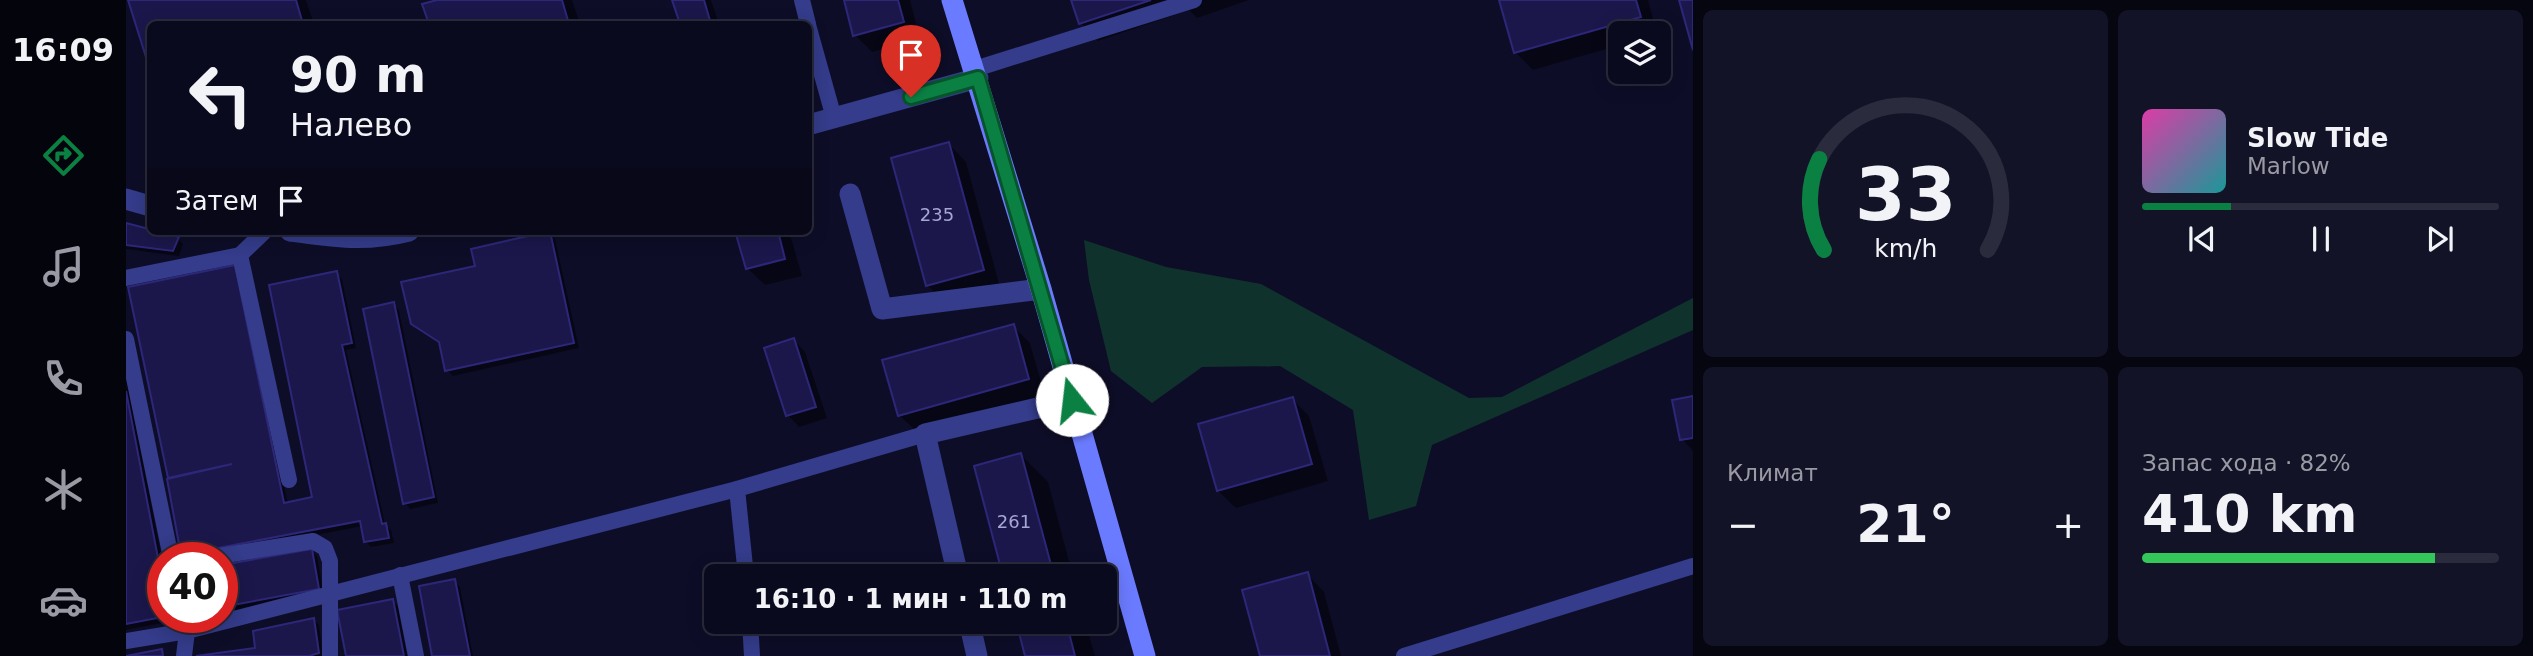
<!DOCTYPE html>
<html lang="ru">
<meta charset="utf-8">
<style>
:root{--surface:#0a0a1e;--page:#131327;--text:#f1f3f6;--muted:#999aa4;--line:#2a2b3c;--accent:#0b8043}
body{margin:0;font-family:"DejaVu Sans",sans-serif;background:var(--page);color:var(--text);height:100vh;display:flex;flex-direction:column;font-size:26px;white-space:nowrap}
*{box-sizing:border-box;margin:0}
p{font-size:23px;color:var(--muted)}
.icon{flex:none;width:38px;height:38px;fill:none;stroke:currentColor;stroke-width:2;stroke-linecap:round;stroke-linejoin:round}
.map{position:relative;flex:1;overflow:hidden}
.details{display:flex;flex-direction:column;gap:10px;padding:10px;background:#060610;width:840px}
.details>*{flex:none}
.top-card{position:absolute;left:21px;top:21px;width:665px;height:214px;border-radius:10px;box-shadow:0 4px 18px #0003,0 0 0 2px var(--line);background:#0a0a1e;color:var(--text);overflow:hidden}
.tools{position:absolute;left:1482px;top:21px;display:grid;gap:14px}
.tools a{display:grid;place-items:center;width:63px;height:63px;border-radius:10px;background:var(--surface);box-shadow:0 4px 18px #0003,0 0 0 2px var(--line);font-size:35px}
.speed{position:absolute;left:21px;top:542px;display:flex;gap:14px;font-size:35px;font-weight:700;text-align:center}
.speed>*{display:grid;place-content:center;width:91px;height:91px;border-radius:50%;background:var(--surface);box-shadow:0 4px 18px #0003,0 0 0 2px var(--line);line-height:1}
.speed .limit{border:10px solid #d22;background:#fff;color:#111}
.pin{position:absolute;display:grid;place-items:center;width:60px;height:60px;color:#fff;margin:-72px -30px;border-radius:50% 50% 50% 0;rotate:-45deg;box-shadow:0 0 7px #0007}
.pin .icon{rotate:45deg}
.me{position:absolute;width:77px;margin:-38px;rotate:344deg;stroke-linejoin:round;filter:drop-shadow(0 0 5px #0008)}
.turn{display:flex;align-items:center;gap:24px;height:147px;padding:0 28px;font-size:32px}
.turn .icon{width:91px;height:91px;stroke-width:2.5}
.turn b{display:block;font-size:49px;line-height:60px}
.then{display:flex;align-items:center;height:66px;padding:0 28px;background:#0003;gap:14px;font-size:26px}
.big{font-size:52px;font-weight:700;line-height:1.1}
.details .card{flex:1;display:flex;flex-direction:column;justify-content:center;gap:10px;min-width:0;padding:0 24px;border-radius:10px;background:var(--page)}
.details .dial{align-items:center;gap:0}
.dial svg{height:182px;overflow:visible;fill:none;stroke:var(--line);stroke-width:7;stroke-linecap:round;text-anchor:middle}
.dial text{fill:var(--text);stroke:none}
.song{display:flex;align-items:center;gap:21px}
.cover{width:84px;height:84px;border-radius:10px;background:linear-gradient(135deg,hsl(320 70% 55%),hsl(180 70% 35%))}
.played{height:7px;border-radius:4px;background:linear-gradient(90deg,var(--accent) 25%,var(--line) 25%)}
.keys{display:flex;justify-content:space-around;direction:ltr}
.heat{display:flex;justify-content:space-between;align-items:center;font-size:38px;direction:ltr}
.charge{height:10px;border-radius:5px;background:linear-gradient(90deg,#34c759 82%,var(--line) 0)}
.details .tiles{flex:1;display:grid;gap:10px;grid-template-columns:repeat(2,1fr)}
.trip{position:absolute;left:578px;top:564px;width:413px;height:70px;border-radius:10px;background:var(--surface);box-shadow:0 4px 18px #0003,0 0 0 2px var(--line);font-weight:700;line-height:70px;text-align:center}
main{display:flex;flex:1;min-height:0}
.tabs{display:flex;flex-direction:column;width:126px;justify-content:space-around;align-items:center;background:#04040c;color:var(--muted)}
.tabs .icon{width:49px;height:49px}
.tabs .current{color:var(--accent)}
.tabs b{font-size:32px;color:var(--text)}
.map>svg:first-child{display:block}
.green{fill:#10322d}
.shadow{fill:#0007}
.building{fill:#1b174b;stroke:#2d2779;stroke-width:2}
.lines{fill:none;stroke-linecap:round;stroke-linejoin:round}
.lane{stroke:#343c8b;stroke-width:16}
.street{stroke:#343c8b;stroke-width:21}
.secondary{stroke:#6b7bff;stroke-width:21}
.route-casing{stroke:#07532c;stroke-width:18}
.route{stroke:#0b8043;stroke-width:12}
.labels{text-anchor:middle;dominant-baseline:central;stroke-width:7;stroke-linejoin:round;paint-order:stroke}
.number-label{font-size:18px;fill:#a6a6d2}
</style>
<main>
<nav class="tabs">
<b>16:09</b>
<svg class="icon current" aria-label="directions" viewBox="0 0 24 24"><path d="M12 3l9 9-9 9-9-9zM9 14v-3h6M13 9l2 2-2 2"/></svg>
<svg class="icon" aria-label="music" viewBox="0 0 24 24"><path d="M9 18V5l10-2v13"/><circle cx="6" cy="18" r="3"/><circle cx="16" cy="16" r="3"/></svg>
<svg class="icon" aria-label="phone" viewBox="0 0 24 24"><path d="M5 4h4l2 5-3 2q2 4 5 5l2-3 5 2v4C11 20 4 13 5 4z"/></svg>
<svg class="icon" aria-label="climate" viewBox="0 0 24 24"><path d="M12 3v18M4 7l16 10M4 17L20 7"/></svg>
<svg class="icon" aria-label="car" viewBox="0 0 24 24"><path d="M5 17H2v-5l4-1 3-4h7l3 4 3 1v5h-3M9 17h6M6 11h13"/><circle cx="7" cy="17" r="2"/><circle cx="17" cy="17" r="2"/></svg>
</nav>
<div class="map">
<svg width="1567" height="656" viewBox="0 0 1567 656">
<rect width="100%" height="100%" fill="#0e0d28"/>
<polygon class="green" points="958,240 1040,267 1135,284 1343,398 1376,397 1567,298 1567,330 1306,445 1290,506 1243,520 1227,410 1154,366 1076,367 1026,403 985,371 963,280"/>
<g class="shadow">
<polygon points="4,0 180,0 188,24 24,24 24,64"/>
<polygon points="317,0 446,0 454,24 304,24 299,6"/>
<polygon points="548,0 585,0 593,24 555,24"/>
<polygon points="720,0 784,0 794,39 746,52 729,35"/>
<polygon points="950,0 1123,0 1071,18 1063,10 972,41 955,23"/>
<polygon points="1375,0 1522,0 1531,33 1494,33 1494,45 1407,70 1389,52"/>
<polygon points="823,144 840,162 874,287 818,302 801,285"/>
<polygon points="0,225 52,238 57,244 53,256 0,249"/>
<polygon points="611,231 663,231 676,276 639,285 621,268"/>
<polygon points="424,233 429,239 453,348 327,376 321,370 315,344 286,323 351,267"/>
<polygon points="114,272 162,504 188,499 210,273 216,279 230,348 220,350 259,524 265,530 268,543 245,547 240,542 237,526 70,558 60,558 56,554 44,478 4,288"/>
<polygon points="267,304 273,310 312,503 284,509 279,503"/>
<polygon points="887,326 904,343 919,396 791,432 773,415"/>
<polygon points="668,340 679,352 701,418 673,427 662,415"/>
<polygon points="0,372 37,565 37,618 47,618 47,621 0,630"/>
<polygon points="1567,398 1567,451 1556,439"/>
<polygon points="1166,399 1183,416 1202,481 1110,508 1092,491"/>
<polygon points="895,455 922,482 947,576 879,576"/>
<polygon points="185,551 191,556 198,594 96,613 96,567"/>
<polygon points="1181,574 1198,592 1215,656 1135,656"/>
<polygon points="328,581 334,587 347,656 308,656"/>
<polygon points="266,601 272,606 281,656 222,656"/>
<polygon points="188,620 193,625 197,656 79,656 131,649"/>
<polygon points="891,621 959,621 969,656 901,656"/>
</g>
<g class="building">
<polygon points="2,0 170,0 177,24 24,24 24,70"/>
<polygon points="311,0 436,0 443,24 303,24 296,4"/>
<polygon points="546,0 578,0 585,24 554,24"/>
<polygon points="718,0 772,0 778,22 727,36"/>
<polygon points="945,0 1025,0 953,24"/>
<polygon points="1373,0 1510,0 1515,17 1388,53"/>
<polygon points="1553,0 1567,0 1567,50"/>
<polygon points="823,142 858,270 800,286 765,158"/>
<polygon points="0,223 53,237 47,251 0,245"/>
<polygon points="424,231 448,343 319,371 313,342 285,324 275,282 349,266 345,249"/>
<polygon points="609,231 652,231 659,259 620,269"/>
<polygon points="109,265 158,503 186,497 143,285 211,271 226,343 216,345 256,524 260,523 263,538 238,542 234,521 55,555 41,479 106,464 42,478 2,287"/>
<polygon points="268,302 308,497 277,504 237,309"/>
<polygon points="888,324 903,379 772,416 756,360"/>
<polygon points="668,338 690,407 660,416 638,348"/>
<polygon points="0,391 37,584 37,617 0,624"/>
<polygon points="1567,396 1567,438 1554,440 1546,400"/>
<polygon points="1167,397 1186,464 1091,491 1072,424"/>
<polygon points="895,453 928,576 877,576 848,466"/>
<polygon points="186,549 193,589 96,607 96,565"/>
<polygon points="1182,572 1204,656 1134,656 1116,590"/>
<polygon points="329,579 344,656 306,656 293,586"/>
<polygon points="267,599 278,656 220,656 211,610"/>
<polygon points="188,618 193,653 183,656 70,656 129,648 127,631"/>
<polygon points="890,621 940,621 949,656 899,656"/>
<polygon points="36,649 37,656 0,656"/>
</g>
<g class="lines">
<g class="lane">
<polyline points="676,0 682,24"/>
<polyline points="682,25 708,118"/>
<polyline points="849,69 1068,0"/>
<polyline points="114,255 139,231"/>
<polyline points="0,278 114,255 163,480"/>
<polyline points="0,339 45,558"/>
<polyline points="611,489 620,576"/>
<polyline points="81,558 187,541 199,548 204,561 204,656"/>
<polyline points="274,575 290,656"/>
<polyline points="58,618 61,631 58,656"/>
<polyline points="624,621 626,656"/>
<polyline points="0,641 61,631 611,489 799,434"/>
<polyline points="1278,656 1567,566"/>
</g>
<g class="street">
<polyline points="682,125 852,78"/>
<polyline points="724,194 756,309 915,289"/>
<polyline points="0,199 24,206"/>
<path d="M164 231C207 237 240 242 283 231"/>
<polyline points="832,576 799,434 946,400"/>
<polyline points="843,621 851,656"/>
</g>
<polyline class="secondary" points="826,0 915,289 1019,656"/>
</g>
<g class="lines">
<defs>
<polyline id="route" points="785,97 852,78 946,400"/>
</defs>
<use href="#route" class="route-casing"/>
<use href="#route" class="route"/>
</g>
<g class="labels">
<g class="number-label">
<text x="811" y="214">235</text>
<text x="888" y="521">261</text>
</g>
</g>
</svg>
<div class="tools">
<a><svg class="icon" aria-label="layers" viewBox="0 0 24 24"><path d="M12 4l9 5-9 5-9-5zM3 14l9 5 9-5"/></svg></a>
</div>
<div class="speed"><div class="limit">40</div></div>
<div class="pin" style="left:785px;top:97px;background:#d93025"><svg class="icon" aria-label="arrive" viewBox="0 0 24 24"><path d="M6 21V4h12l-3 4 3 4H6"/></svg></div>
<svg class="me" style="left:946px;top:400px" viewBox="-20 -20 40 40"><circle r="19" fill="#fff"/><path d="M0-13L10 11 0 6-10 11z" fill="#0b8043"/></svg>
<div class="trip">16:10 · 1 мин · 110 m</div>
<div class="top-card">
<div class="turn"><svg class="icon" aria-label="left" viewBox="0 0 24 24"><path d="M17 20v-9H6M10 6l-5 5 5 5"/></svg><div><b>90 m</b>Налево</div></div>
<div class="then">Затем<svg class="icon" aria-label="arrive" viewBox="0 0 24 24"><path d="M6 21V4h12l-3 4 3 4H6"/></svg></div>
</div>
</div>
<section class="details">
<div class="tiles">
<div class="card dial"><svg viewBox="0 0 100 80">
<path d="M14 69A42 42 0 1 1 86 69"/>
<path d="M14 69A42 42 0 0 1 12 29" stroke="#0b8043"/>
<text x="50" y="56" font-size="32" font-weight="700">33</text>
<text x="50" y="72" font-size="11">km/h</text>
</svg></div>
<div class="card">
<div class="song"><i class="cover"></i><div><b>Slow Tide</b><p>Marlow</p></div></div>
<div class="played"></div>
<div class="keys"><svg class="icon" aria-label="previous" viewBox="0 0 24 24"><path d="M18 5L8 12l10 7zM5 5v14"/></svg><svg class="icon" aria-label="pause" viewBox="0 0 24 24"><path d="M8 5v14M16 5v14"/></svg><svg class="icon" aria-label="next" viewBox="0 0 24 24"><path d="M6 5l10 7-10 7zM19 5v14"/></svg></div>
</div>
<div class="card"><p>Климат</p>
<div class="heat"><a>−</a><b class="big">21°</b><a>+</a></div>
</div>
<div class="card"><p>Запас хода · 82%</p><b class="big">410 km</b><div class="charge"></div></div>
</div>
</section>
</main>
